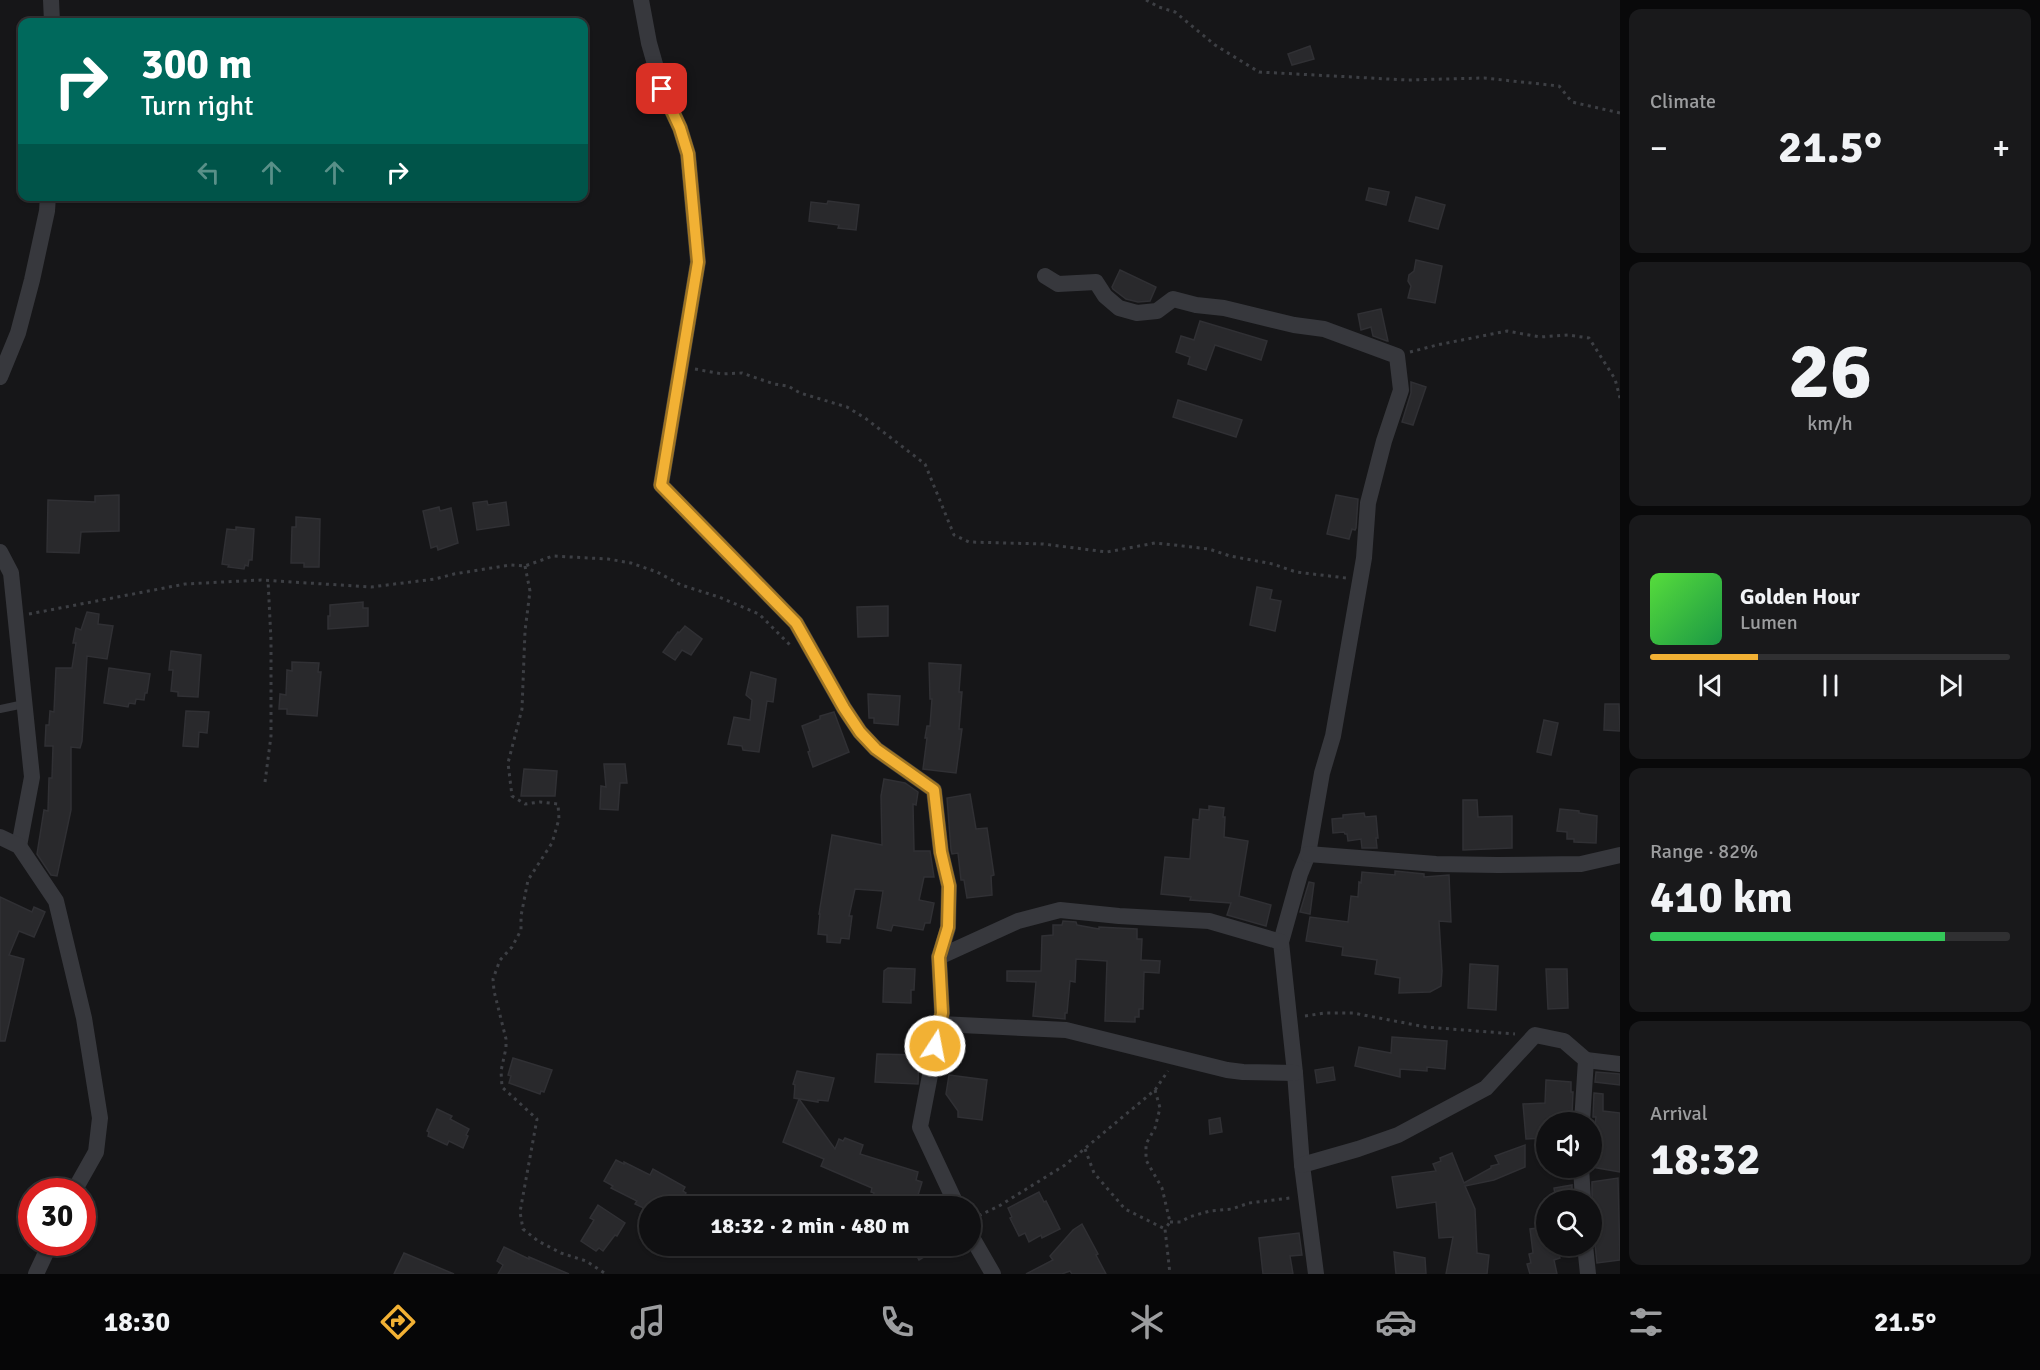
<!DOCTYPE html>
<meta charset="utf-8">
<style>
:root{--surface:#101012;--page:#19191b;--text:#f1f3f6;--muted:#9c9d9f;--line:#303032;--accent:#f2b134}
body{margin:0;font-family:Signika,sans-serif;background:var(--page);color:var(--text);height:100vh;display:flex;flex-direction:column;font-size:22px;white-space:nowrap}
*{box-sizing:border-box;margin:0}
p{font-size:20px;color:var(--muted)}
.icon{flex:none;width:33px;height:33px;fill:none;stroke:currentColor;stroke-width:2;stroke-linecap:round;stroke-linejoin:round}
.map{position:relative;flex:1;overflow:hidden}
.details{display:flex;flex-direction:column;gap:9px;padding:9px;background:#09090a;width:420px}
.details>*{flex:none}
.hud{position:absolute;left:18px;top:18px;width:570px;height:183px;border-radius:12px;box-shadow:0 2px 4px #0004,0 0 0 2px var(--line);background:#00695c;color:#fff;overflow:hidden}
.buttons{position:absolute;left:1536px;top:1112px;display:grid;gap:12px}
.buttons a{display:grid;place-items:center;width:66px;height:66px;border-radius:50%;background:var(--surface);box-shadow:0 2px 4px #0004,0 0 0 2px var(--line);font-size:30px}
.speed{position:absolute;left:18px;top:1178px;display:flex;gap:12px;font-size:30px;font-weight:700;text-align:center}
.speed>*{display:grid;place-content:center;width:78px;height:78px;border-radius:50%;background:var(--surface);box-shadow:0 2px 4px #0004,0 0 0 2px var(--line);line-height:1}
.speed .limit{border:9px solid #d22;background:#fff;color:#111}
.pin{position:absolute;display:grid;place-items:center;width:51px;height:51px;color:#fff;margin:-26px;border-radius:12px;box-shadow:0 3px 9px #0006}
.me{position:absolute;width:66px;margin:-33px;rotate:11deg;stroke-linejoin:round;filter:drop-shadow(0 0 4px #0008)}
.turn{display:flex;align-items:center;gap:21px;height:126px;padding:0 24px;font-size:27px}
.turn .icon{width:78px;height:78px;stroke-width:2.5}
.turn b{display:block;font-size:42px;line-height:51px}
.lanes{display:flex;align-items:center;height:57px;padding:0 24px;background:#0003;justify-content:center;gap:30px;direction:ltr}
.lanes .off{opacity:.35}
.big{font-size:45px;font-weight:800;line-height:1.1}
.details .tile{flex:1;display:flex;flex-direction:column;justify-content:center;gap:9px;min-width:0;padding:0 21px;border-radius:12px;background:var(--page)}
.details .dial{align-items:center;gap:0}
.dial b{font-size:78px;line-height:1}
.song{display:flex;align-items:center;gap:18px}
.cover{width:72px;height:72px;border-radius:9px;background:linear-gradient(135deg,hsl(110 70% 55%),hsl(140 70% 35%))}
.played{height:6px;border-radius:3px;background:linear-gradient(90deg,var(--accent) 30%,var(--line) 30%)}
.keys{display:flex;justify-content:space-around;direction:ltr}
.heat{display:flex;justify-content:space-between;align-items:center;font-size:33px;direction:ltr}
.charge{height:9px;border-radius:4px;background:linear-gradient(90deg,#34c759 82%,var(--line) 0)}
.trip{position:absolute;left:639px;top:1196px;width:342px;height:60px;border-radius:30px;background:var(--surface);box-shadow:0 2px 4px #0004,0 0 0 2px var(--line);font-weight:800;line-height:60px;text-align:center}
.tabs{display:flex;height:96px;justify-content:space-around;align-items:center;background:#060607;color:var(--muted)}
.tabs .icon{width:42px;height:42px}
.tabs .active{color:var(--accent)}
.tabs b{font-size:27px;color:var(--text)}
main{display:flex;flex:1;min-height:0}
.map>svg:first-child{display:block}
.building{fill:#29292c;stroke:#303034;stroke-width:1.5}
.lines{fill:none;stroke-linecap:round;stroke-linejoin:round}
.path{stroke:#3d3f44;stroke-width:3;stroke-dasharray:3 4.5;stroke-linecap:butt}
.service{stroke:#37383d;stroke-width:8}
.minor{stroke:#37383d;stroke-width:16}
.route-casing{stroke:#9d7322;stroke-width:15}
.route{stroke:#f2b134;stroke-width:10}
</style>
<main>
<div class="map">
<svg width="1620" height="1274" viewBox="0 0 1620 1274">
<rect width="100%" height="100%" fill="#161618"/>
<g class="building">
<polygon points="1310,46 1314,59 1292,65 1288,54"/>
<polygon points="1369,188 1389,192 1386,205 1366,200"/>
<polygon points="1416,197 1445,205 1438,229 1409,221"/>
<polygon points="828,201 859,205 856,230 838,228 839,225 809,221 811,202 827,204"/>
<polygon points="1416,260 1442,266 1435,303 1408,298 1411,286 1408,281 1409,275 1414,271"/>
<polygon points="1120,270 1156,287 1150,301 1138,302 1126,299 1113,289 1112,287"/>
<polygon points="1381,309 1388,341 1387,341 1373,336 1371,327 1361,330 1358,314"/>
<polygon points="1200,321 1267,341 1261,360 1215,345 1206,370 1188,364 1190,357 1176,352 1181,336 1194,340"/>
<polygon points="1411,382 1426,387 1413,425 1402,422 1411,393"/>
<polygon points="1178,400 1242,420 1236,437 1173,417"/>
<polygon points="119,495 119,531 81,532 79,553 47,552 48,500 95,502 95,496"/>
<polygon points="1336,495 1358,499 1356,528 1355,530 1352,529 1349,539 1327,534"/>
<polygon points="487,501 488,505 506,502 509,525 477,530 473,503"/>
<polygon points="439,507 440,511 451,508 458,543 438,550 437,546 431,548 423,511"/>
<polygon points="296,517 320,519 319,567 304,567 304,563 291,563 292,527 296,527"/>
<polygon points="236,527 254,529 252,560 249,560 248,566 245,565 244,569 228,567 229,565 222,564 227,529 236,530"/>
<polygon points="1257,587 1272,590 1270,599 1281,601 1275,631 1250,625"/>
<polygon points="363,602 363,608 368,608 368,626 328,629 328,616 330,616 330,605"/>
<polygon points="888,606 888,636 858,637 857,607"/>
<polygon points="87,612 99,614 98,624 113,626 107,659 87,656 82,741 80,748 71,747 71,810 57,876 51,875 37,854 44,810 48,811 49,778 52,778 53,746 45,746 46,725 49,725 50,711 54,712 56,668 72,668 76,643 73,643 76,628 81,630"/>
<polygon points="685,626 702,639 691,655 682,650 675,660 663,652 678,632 679,633"/>
<polygon points="171,651 201,655 198,697 178,696 178,692 171,691 173,670 169,670"/>
<polygon points="292,662 319,663 318,672 321,672 317,716 287,714 287,709 279,709 280,694 286,695 287,670 292,671"/>
<polygon points="929,663 961,665 959,692 962,692 959,729 962,729 956,773 923,769 927,738 925,738 927,726 930,726 932,699 930,699"/>
<polygon points="109,668 150,674 147,693 145,693 144,700 136,699 135,704 129,703 128,707 104,703"/>
<polygon points="751,672 776,679 773,702 767,701 759,752 743,750 742,746 728,744 734,717 750,720 752,700 746,695"/>
<polygon points="868,694 900,696 898,725 874,723 874,718 869,718"/>
<polygon points="1605,704 1619,704 1620,731 1604,730"/>
<polygon points="186,711 209,712 207,733 199,732 198,747 183,746"/>
<polygon points="834,712 849,752 813,767 808,752 810,751 802,726 820,719 820,716"/>
<polygon points="1544,720 1558,723 1551,755 1537,752"/>
<polygon points="604,764 625,764 627,783 620,783 618,810 600,809 601,786 606,787"/>
<polygon points="524,769 557,771 555,796 521,796"/>
<polygon points="884,779 905,783 918,792 916,805 913,804 914,851 930,851 934,877 924,877 919,900 934,903 930,923 925,923 923,930 893,925 891,931 877,928 883,891 855,889 849,916 852,916 849,939 841,938 840,943 827,942 827,935 818,934 820,914 819,914 832,835 882,845 881,796"/>
<polygon points="970,794 976,829 987,828 994,875 991,876 992,895 967,898 964,880 961,880 958,853 952,854 951,850 947,798"/>
<polygon points="1463,800 1477,800 1478,817 1512,816 1512,848 1463,850"/>
<polygon points="1209,806 1224,808 1223,817 1225,817 1224,837 1248,841 1239,896 1271,905 1266,926 1227,915 1231,903 1190,900 1191,897 1161,894 1165,857 1190,859 1193,819 1199,820 1200,809 1209,810"/>
<polygon points="1560,809 1579,811 1579,813 1597,816 1596,843 1574,842 1574,839 1567,839 1567,832 1557,831"/>
<polygon points="1364,813 1365,817 1376,816 1378,838 1376,838 1377,848 1362,848 1361,839 1348,841 1347,834 1345,834 1344,832 1333,833 1332,819 1343,818 1343,815"/>
<polygon points="1395,871 1424,874 1424,877 1449,875 1451,922 1439,921 1442,971 1441,986 1430,992 1399,993 1400,978 1375,974 1377,960 1342,955 1343,947 1306,941 1310,917 1348,922 1351,896 1358,897 1359,882 1361,883 1362,872 1395,875"/>
<polygon points="1309,882 1314,883 1310,914 1300,912"/>
<polygon points="0,897 32,912 34,907 45,912 34,937 19,931 9,955 24,959 5,1041 0,1041"/>
<polygon points="1063,921 1076,922 1077,925 1099,929 1099,927 1137,929 1137,939 1142,939 1141,960 1160,961 1159,973 1144,972 1143,1009 1139,1009 1139,1017 1135,1017 1135,1022 1105,1021 1107,961 1076,959 1075,982 1070,981 1067,1013 1065,1013 1065,1019 1033,1016 1036,982 1007,981 1007,971 1041,971 1042,936 1053,935 1053,925 1062,925"/>
<polygon points="1470,964 1498,966 1496,1010 1468,1008"/>
<polygon points="888,968 915,969 914,990 911,990 911,1003 883,1002 884,971"/>
<polygon points="1546,969 1567,969 1568,1008 1548,1009"/>
<polygon points="1392,1037 1447,1041 1445,1069 1427,1067 1427,1071 1400,1069 1400,1077 1355,1066 1359,1047 1391,1053"/>
<polygon points="877,1054 919,1055 918,1084 875,1082"/>
<polygon points="513,1058 552,1070 544,1092 541,1091 540,1094 509,1083 511,1076 508,1075"/>
<polygon points="1333,1067 1335,1080 1317,1083 1315,1070"/>
<polygon points="797,1071 834,1078 828,1101 818,1100 818,1102 794,1098 795,1085 793,1084"/>
<polygon points="1596,1072 1620,1074 1620,1085 1595,1082"/>
<polygon points="949,1075 987,1080 982,1120 958,1117 958,1111 946,1094"/>
<polygon points="1546,1080 1571,1082 1571,1092 1573,1092 1572,1115 1570,1115 1569,1122 1546,1122 1546,1138 1526,1139 1523,1104 1545,1103"/>
<polygon points="1594,1093 1603,1094 1603,1111 1620,1113 1620,1172 1592,1167 1592,1142 1593,1143 1596,1117 1593,1117"/>
<polygon points="799,1099 835,1149 839,1139 843,1141 845,1138 863,1145 860,1154 918,1172 916,1180 922,1182 915,1205 901,1201 900,1206 870,1206 874,1193 871,1192 872,1188 821,1166 824,1159 783,1142"/>
<polygon points="437,1109 452,1116 450,1119 469,1129 466,1135 468,1136 463,1148 449,1141 447,1145 428,1136 429,1132 427,1131"/>
<polygon points="1220,1118 1222,1132 1210,1134 1209,1120"/>
<polygon points="1525,1145 1525,1167 1494,1180 1465,1186 1475,1209 1477,1253 1489,1255 1487,1274 1446,1274 1453,1237 1439,1238 1436,1202 1397,1208 1392,1177 1436,1171 1433,1164 1441,1161 1440,1158 1452,1153 1464,1183 1491,1168 1491,1166 1499,1164 1495,1156"/>
<polygon points="616,1160 624,1164 624,1162 650,1175 653,1169 685,1187 683,1191 686,1193 678,1206 650,1206 650,1211 635,1204 637,1201 611,1188 613,1186 604,1181"/>
<polygon points="1618,1178 1620,1260 1597,1263 1595,1244 1592,1237 1592,1182"/>
<polygon points="1572,1185 1572,1200 1556,1200 1554,1188"/>
<polygon points="1039,1192 1044,1202 1046,1201 1060,1229 1042,1238 1041,1235 1029,1242 1025,1233 1019,1236 1010,1218 1012,1217 1008,1208"/>
<polygon points="598,1205 625,1223 617,1236 615,1235 603,1251 599,1248 596,1251 581,1241 594,1220 590,1218"/>
<polygon points="1082,1224 1098,1254 1096,1255 1106,1274 1072,1274 1070,1271 1062,1274 1026,1274 1053,1260 1050,1256 1073,1230"/>
<polygon points="1546,1227 1546,1245 1556,1245 1560,1258 1554,1260 1557,1274 1530,1274 1527,1264 1531,1263 1529,1254 1533,1253 1530,1229"/>
<polygon points="1299,1233 1302,1255 1290,1256 1293,1274 1263,1274 1259,1238"/>
<polygon points="911,1245 944,1245 919,1260"/>
<polygon points="504,1247 529,1259 529,1257 569,1274 498,1274 503,1265 497,1261"/>
<polygon points="1394,1252 1425,1258 1426,1274 1396,1274"/>
<polygon points="404,1253 454,1274 394,1274"/>
</g>
<g class="lines">
<g class="path">
<polyline points="1146,0 1159,7 1175,12 1215,45 1259,72 1407,80 1484,78 1559,86 1572,102 1620,113"/>
<polyline points="1410,352 1437,345 1507,331 1540,337 1568,335 1589,338 1615,379 1620,398"/>
<polyline points="695,369 722,374 742,373 774,384 788,386 800,393 847,407 865,418 925,464 954,535 969,542 1043,544 1107,552 1155,543 1174,545 1209,549 1230,556 1273,564 1296,572 1346,578"/>
<polyline points="525,566 530,591 525,631 522,709 508,763 512,796 525,804 540,802 558,804 559,819 552,843 528,880 521,916 521,930 512,947 500,960 493,979 494,991 506,1039 506,1048 501,1071 502,1087 537,1119 520,1212 523,1229 538,1241 561,1253 586,1261 606,1274"/>
<polyline points="29,614 185,584 261,580 371,587 435,579 454,574 510,565 525,566 553,556 608,559 631,563 657,572 681,585 719,597 759,614 790,645"/>
<polyline points="265,782 271,736 271,640 268,580"/>
<polyline points="1305,1016 1325,1013 1353,1013 1426,1027 1515,1034"/>
<polyline points="1155,1090 1160,1108 1155,1128 1146,1144 1146,1160 1162,1188 1170,1222 1165,1229 1170,1274"/>
<polyline points="1085,1149 1094,1173 1125,1209 1165,1229"/>
<polyline points="972,1219 999,1206 1065,1165 1155,1090 1168,1071"/>
<polyline points="1170,1222 1181,1222 1189,1217 1210,1211 1232,1209 1249,1203 1290,1198"/>
</g>
<polyline class="service" points="0,709 24,704"/>
<g class="minor">
<polyline points="51,0 52,22"/>
<polyline points="641,0 649,43 662,89 680,128 688,154 698,262 661,485 796,623 844,708 860,732 876,749 934,790 941,852 949,886 948,928 939,957 942,1013 920,1127 957,1206"/>
<polyline points="1045,276 1058,284 1096,282 1105,296 1119,308 1137,313 1157,311 1173,299 1196,305 1224,308 1294,325 1324,329 1397,356 1401,390 1384,441 1368,503 1364,558 1333,736 1322,773 1308,854 1300,874 1281,942 1295,1073 1302,1165 1316,1274"/>
<polyline points="0,377 18,333 32,280 47,211 48,196"/>
<polyline points="0,552 11,573 32,777 19,846"/>
<polyline points="0,837 19,846 56,901 84,1018 100,1118 96,1152 74,1191"/>
<polyline points="1308,854 1436,864 1498,865 1581,864 1620,855"/>
<polyline points="939,957 1018,921 1060,910 1119,916 1209,921 1281,942"/>
<polyline points="940,1024 1066,1030 1227,1070 1243,1072 1295,1073"/>
<polyline points="1586,1060 1620,1064"/>
<polyline points="1302,1165 1358,1149 1398,1135 1486,1088 1535,1035 1564,1041 1586,1060 1582,1122"/>
<polyline points="1581,1167 1583,1200"/>
<polyline points="970,1234 993,1274"/>
<polyline points="1585,1245 1588,1274"/>
<polyline points="36,1274 51,1242"/>
</g>
</g>
<g class="lines">
<defs>
<polyline id="route" points="662,89 680,128 688,154 698,262 661,485 796,623 844,708 860,732 876,749 934,790 941,852 949,886 948,927 939,957 942,1013 935,1046"/>
</defs>
<use href="#route" class="route-casing"/>
<use href="#route" class="route"/>
</g>
</svg>
<div class="buttons">
<a><svg class="icon" aria-label="sound" viewBox="0 0 24 24"><path d="M4 9h4l5-4v14l-5-4H4zM17 9q2 3 0 6"/></svg></a>
<a><svg class="icon" aria-label="search" viewBox="0 0 24 24"><circle cx="10" cy="10" r="6"/><path d="M15 15l6 6"/></svg></a>
</div>
<div class="speed"><div class="limit">30</div></div>
<div class="pin" style="left:662px;top:89px;background:#d93025"><svg class="icon" aria-label="arrive" viewBox="0 0 24 24"><path d="M6 21V4h12l-3 4 3 4H6"/></svg></div>
<svg class="me" style="left:935px;top:1046px" viewBox="-20 -20 40 40"><circle r="17" fill="#f2b134" stroke="#fff" stroke-width="3"/><path d="M0-11L8 9 0 5-8 9z" fill="#fff"/></svg>
<div class="trip">18:32 · 2 min · 480 m</div>
<div class="hud">
<div class="turn"><svg class="icon" aria-label="right" viewBox="0 0 24 24"><path d="M7 20v-9h11M14 6l5 5-5 5"/></svg><div><b>300 m</b>Turn right</div></div>
<div class="lanes"><svg class="icon off" aria-label="left" viewBox="0 0 24 24"><path d="M17 20v-9H6M10 6l-5 5 5 5"/></svg><svg class="icon off" aria-label="ahead" viewBox="0 0 24 24"><path d="M12 20V5M6 11l6-6 6 6"/></svg><svg class="icon off" aria-label="ahead" viewBox="0 0 24 24"><path d="M12 20V5M6 11l6-6 6 6"/></svg><svg class="icon" aria-label="right" viewBox="0 0 24 24"><path d="M7 20v-9h11M14 6l5 5-5 5"/></svg></div>
</div>
</div>
<section class="details">
<div class="tile"><p>Climate</p>
<div class="heat"><a>−</a><b class="big">21.5°</b><a>+</a></div>
</div>
<div class="tile dial"><b>26</b><p>km/h</p></div>
<div class="tile">
<div class="song"><i class="cover"></i><div><b>Golden Hour</b><p>Lumen</p></div></div>
<div class="played"></div>
<div class="keys"><svg class="icon" aria-label="previous" viewBox="0 0 24 24"><path d="M18 5L8 12l10 7zM5 5v14"/></svg><svg class="icon" aria-label="pause" viewBox="0 0 24 24"><path d="M8 5v14M16 5v14"/></svg><svg class="icon" aria-label="next" viewBox="0 0 24 24"><path d="M6 5l10 7-10 7zM19 5v14"/></svg></div>
</div>
<div class="tile"><p>Range · 82%</p><b class="big">410 km</b><div class="charge"></div></div>
<div class="tile"><p>Arrival</p><b class="big">18:32</b></div>
</section>
</main>
<nav class="tabs">
<b>18:30</b>
<svg class="icon active" aria-label="directions" viewBox="0 0 24 24"><path d="M12 3l9 9-9 9-9-9zM9 14v-3h6M13 9l2 2-2 2"/></svg>
<svg class="icon" aria-label="music" viewBox="0 0 24 24"><path d="M9 18V5l10-2v13"/><circle cx="6" cy="18" r="3"/><circle cx="16" cy="16" r="3"/></svg>
<svg class="icon" aria-label="phone" viewBox="0 0 24 24"><path d="M5 4h4l2 5-3 2q2 4 5 5l2-3 5 2v4C11 20 4 13 5 4z"/></svg>
<svg class="icon" aria-label="climate" viewBox="0 0 24 24"><path d="M12 3v18M4 7l16 10M4 17L20 7"/></svg>
<svg class="icon" aria-label="car" viewBox="0 0 24 24"><path d="M5 17H2v-5l4-1 3-4h7l3 4 3 1v5h-3M9 17h6M6 11h13"/><circle cx="7" cy="17" r="2"/><circle cx="17" cy="17" r="2"/></svg>
<svg class="icon" aria-label="filters" viewBox="0 0 24 24"><path d="M4 7h16M4 17h16"/><circle cx="9" cy="7" r="2"/><circle cx="15" cy="17" r="2"/></svg>
<b>21.5°</b>
</nav>
